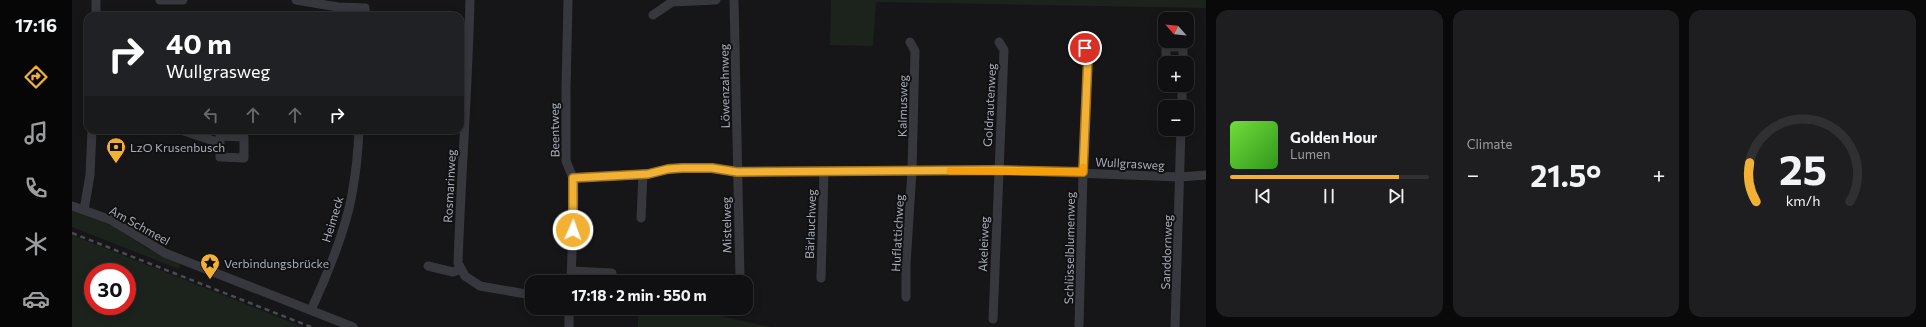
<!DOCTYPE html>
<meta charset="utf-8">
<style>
:root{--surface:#101012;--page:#1e1e20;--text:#f1f3f6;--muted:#9c9d9f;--line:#303032;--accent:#f2b134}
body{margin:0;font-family:Commissioner,sans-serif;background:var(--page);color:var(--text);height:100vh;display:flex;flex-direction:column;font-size:15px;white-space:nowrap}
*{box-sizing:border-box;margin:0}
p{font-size:13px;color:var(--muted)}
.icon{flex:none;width:22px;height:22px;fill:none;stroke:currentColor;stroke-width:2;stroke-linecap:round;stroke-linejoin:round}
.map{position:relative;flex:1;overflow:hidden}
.side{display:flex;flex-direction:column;gap:10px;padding:10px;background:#09090a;width:720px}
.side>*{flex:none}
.hud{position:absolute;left:12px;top:12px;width:380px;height:122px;border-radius:12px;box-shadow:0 2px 10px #0003,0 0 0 1px var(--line);background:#202124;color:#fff;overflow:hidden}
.needle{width:26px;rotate:297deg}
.controls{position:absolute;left:1086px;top:12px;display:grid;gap:8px}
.controls a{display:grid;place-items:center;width:36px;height:36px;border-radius:8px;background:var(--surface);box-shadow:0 2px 10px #0003,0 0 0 1px var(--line);font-size:20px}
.speed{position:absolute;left:12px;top:263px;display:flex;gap:8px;font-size:20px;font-weight:700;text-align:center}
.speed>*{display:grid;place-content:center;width:52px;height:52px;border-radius:50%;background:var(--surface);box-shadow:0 2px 10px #0003,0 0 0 1px var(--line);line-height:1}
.speed .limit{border:6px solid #d22;background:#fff;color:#111}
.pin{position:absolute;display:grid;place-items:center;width:34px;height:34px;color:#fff;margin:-17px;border:2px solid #fff;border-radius:50%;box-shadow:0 1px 4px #0007}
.me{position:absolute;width:44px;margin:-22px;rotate:2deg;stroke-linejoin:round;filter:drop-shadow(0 0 3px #0008)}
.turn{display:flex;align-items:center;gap:14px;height:84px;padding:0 16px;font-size:18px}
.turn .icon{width:52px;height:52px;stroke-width:2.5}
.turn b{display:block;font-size:28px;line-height:34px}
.lanes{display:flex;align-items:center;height:38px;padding:0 16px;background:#0003;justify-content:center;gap:20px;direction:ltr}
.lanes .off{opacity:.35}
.big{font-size:30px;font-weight:700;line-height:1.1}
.side .tile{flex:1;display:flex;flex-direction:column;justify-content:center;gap:6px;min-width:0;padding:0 14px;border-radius:12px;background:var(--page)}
.side .dial{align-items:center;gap:0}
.dial svg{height:104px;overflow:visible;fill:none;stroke:var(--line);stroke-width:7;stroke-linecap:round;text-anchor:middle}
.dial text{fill:var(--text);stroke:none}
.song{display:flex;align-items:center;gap:12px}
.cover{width:48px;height:48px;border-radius:6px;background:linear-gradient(135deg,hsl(100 70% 55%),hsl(110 70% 35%))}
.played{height:4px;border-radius:2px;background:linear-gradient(90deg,var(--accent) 85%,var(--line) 85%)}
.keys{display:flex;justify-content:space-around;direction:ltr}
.heat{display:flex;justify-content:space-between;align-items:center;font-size:22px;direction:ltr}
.side .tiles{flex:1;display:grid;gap:10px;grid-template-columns:repeat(3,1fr)}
.trip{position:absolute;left:453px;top:275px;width:228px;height:40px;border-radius:12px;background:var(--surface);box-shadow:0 2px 10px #0003,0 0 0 1px var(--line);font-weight:700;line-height:40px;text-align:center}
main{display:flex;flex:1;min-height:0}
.tabs{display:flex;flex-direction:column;width:72px;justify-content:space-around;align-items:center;background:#060607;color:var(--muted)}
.tabs .icon{width:28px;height:28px}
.tabs .current{color:var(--accent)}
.tabs b{font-size:18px;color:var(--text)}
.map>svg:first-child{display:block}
.green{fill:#1c231d;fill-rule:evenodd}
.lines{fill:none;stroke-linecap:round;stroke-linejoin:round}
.minor{stroke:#37383d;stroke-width:9}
.rail{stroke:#4a4c52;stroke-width:2.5;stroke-dasharray:5 4;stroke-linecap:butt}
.route-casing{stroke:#9d7322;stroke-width:10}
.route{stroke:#f2b134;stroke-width:7}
.slow{stroke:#f59e0b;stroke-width:7}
.labels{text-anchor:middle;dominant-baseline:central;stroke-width:4;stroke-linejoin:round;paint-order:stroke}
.street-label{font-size:12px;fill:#a8adb8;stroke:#111113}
.poi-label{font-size:12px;fill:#a8adb8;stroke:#111113;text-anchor:start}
</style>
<main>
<nav class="tabs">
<b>17:16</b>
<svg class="icon current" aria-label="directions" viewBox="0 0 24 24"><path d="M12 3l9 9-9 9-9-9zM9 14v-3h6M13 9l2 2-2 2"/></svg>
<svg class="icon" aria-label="music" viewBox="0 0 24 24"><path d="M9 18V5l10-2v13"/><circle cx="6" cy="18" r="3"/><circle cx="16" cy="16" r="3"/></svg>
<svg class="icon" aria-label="phone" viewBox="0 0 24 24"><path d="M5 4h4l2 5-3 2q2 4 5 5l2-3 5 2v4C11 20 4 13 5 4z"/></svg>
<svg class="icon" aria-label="climate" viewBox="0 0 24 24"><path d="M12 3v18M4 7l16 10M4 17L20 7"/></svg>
<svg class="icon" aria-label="car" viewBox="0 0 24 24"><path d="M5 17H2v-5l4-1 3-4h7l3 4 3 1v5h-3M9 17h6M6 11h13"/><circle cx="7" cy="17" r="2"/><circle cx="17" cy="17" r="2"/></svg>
</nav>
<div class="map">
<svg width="1134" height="327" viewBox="0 0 1134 327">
<rect width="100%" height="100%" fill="#161618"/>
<g class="green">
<polygon points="759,0 1134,0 1134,8 804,2 801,46 758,45"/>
<polygon points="0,211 41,226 74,248 109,262 107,269 0,227"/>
<path d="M0 235 231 327H0ZM21 272H55V306H21Z"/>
<polygon points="506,308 611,308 699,327 566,327 566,315 506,309"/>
</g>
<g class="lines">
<g class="minor">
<polyline points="88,0 111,0"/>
<polyline points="224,0 266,7 293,8 293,16"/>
<path d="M398 0C396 88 389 175 386 263L393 276 408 286 460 295"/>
<polyline points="496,0 494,90 494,161 501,178 502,194 499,282"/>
<polyline points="662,0 668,278"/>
<polyline points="581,15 600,2 644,0"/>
<polyline points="24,16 24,0"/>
<polyline points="1098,63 1094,58 1094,47 1111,47 1111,63"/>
<polyline points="1110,107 1110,85"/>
<polyline points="109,130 148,143 148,157 172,158 172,137 148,136 148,143"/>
<polyline points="501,178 576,174 597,169 611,168 640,168 665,171 926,170 1108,177 1134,175"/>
<polyline points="0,206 39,220 93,253 281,327"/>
<polyline points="12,210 18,175 20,130"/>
<polyline points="569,218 571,174"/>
<polyline points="356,266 381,272 389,269"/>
<polyline points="500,271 540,273"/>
<polyline points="749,278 752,171"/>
<polyline points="834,297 834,264 840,171 843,51 838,42"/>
<path d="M239 310C254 278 274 229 280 194 284 173 286 152 287 130"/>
<polyline points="921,319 932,50 927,42"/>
<polyline points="1007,325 1011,172 1016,55 1013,48"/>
<polyline points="497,327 497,308"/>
<polyline points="1103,327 1109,129"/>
</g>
<polyline class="rail" points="0,233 239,327"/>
</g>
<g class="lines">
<defs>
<polyline id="route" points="501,230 501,178 576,174 596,169 610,168 640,168 665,172 926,170 1011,172 1016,56 1013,48"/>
</defs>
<use href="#route" class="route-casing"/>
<use href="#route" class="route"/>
<polyline class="slow" points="878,171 1011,172 1011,167"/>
</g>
<defs>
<symbol id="bank-pin" viewBox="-11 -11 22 30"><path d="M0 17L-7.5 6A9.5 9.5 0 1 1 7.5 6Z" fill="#f2b134" stroke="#111113"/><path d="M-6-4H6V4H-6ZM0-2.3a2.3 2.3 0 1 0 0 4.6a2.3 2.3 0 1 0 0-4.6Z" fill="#111"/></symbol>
<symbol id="sight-pin" viewBox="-11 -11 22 30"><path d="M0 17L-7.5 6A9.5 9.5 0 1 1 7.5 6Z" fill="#f2b134" stroke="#111113"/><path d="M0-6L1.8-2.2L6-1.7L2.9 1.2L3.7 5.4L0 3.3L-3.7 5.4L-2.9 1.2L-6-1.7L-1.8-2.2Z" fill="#111"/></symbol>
</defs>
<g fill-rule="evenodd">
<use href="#bank-pin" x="33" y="136" width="22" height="30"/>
<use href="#sight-pin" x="127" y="252" width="22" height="30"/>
</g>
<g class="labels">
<g class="street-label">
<text transform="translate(652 86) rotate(-91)">Löwenzahnweg</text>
<text transform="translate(917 105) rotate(-87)">Goldrautenweg</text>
<text transform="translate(830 106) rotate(-89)">Kalmusweg</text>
<text transform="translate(482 130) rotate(-91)">Beentweg</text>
<text transform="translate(1058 163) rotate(3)">Wullgrasweg</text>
<text transform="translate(377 186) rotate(-87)">Rosmarinweg</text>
<text transform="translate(260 219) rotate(-73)">Heimeck</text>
<text transform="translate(738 224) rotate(-88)">Bärlauchweg</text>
<text transform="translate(68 225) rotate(29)">Am Schmeel</text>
<text transform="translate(654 225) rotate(-91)">Mistelweg</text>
<text transform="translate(825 233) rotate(-87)">Huflattichweg</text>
<text transform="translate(911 244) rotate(-88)">Akeleiweg</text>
<text transform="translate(997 248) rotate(-89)">Schlüsselblumenweg</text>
<text transform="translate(1094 252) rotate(-88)">Sanddornweg</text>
</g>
<g class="poi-label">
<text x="58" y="147">LzO Krusenbusch</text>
<text x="152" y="263">Verbindungsbrücke</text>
</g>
</g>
</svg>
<div class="controls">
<a><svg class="needle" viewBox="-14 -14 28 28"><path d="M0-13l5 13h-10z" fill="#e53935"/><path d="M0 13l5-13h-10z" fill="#9c9d9f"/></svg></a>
<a>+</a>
<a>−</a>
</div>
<div class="speed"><div class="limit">30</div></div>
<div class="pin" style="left:1013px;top:48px;background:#d93025"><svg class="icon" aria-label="arrive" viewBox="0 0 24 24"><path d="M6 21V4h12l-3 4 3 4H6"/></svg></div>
<svg class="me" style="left:501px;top:230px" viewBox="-20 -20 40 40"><circle r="17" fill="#f2b134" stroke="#fff" stroke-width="3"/><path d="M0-11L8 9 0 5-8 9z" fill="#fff"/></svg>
<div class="trip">17:18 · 2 min · 550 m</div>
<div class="hud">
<div class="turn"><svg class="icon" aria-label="right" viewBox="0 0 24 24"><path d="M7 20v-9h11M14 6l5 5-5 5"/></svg><div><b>40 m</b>Wullgrasweg</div></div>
<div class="lanes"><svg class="icon off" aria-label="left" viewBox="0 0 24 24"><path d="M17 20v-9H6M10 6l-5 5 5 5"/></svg><svg class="icon off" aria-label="ahead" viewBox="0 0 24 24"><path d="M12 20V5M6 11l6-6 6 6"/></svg><svg class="icon off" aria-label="ahead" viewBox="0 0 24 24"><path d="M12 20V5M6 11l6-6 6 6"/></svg><svg class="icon" aria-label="right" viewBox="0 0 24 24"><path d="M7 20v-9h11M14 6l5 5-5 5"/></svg></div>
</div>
</div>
<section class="side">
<div class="tiles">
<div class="tile">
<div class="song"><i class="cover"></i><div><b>Golden Hour</b><p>Lumen</p></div></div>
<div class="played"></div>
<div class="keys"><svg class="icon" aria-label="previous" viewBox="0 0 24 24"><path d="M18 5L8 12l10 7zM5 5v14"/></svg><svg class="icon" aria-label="pause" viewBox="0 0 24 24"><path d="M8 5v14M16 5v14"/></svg><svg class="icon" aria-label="next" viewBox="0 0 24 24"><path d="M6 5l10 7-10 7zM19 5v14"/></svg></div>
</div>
<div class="tile"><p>Climate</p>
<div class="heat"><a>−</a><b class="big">21.5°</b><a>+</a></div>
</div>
<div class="tile dial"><svg viewBox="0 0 100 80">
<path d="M14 69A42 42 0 1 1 86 69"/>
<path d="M14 69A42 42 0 0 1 9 39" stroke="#f2b134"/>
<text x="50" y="56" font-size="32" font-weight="700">25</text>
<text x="50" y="72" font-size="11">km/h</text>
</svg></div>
</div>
</section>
</main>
